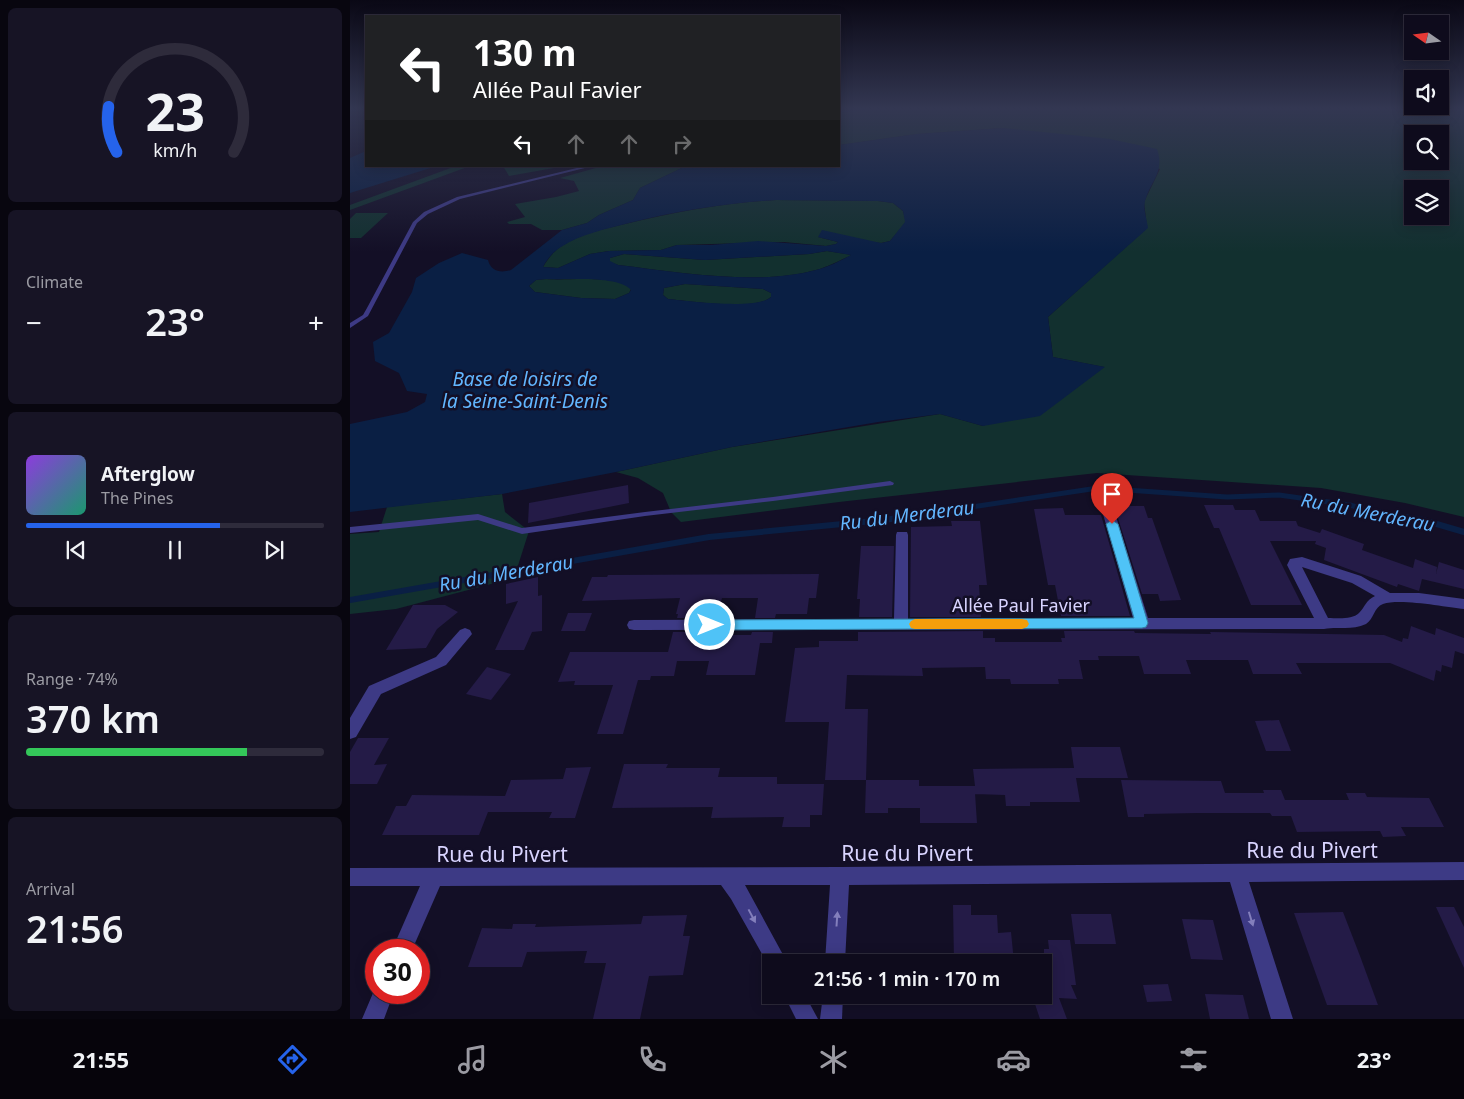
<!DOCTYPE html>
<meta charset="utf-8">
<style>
:root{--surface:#0e0b1c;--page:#171425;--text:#f1f3f6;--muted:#9b9ba3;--line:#2e2b3b;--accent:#2563eb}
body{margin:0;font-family:"Noto Sans",sans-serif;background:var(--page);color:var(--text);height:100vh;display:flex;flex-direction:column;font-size:19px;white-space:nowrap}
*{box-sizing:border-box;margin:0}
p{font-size:16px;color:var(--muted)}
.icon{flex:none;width:28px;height:28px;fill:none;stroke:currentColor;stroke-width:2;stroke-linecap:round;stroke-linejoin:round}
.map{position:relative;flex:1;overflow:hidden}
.sheet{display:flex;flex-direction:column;gap:8px;padding:8px;background:#08060f;width:350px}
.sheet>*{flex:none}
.hud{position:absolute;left:15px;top:15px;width:475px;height:152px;border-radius:0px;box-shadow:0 2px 12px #0003,0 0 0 1px var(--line);background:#202124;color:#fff;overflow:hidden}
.needle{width:32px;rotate:284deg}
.fabs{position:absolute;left:1054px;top:15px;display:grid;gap:10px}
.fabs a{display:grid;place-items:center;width:45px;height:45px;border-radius:0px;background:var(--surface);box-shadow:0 2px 12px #0003,0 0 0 1px var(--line);font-size:25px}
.speed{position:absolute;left:15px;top:939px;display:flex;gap:10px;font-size:25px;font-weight:700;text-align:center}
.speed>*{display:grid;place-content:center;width:65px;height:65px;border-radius:50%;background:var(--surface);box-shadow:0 2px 12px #0003,0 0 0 1px var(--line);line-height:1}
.speed .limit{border:8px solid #d22;background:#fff;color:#111}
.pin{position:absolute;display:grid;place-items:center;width:42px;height:42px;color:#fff;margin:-51px -21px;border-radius:50% 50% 50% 0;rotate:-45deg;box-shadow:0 0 5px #0007}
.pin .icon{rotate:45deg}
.me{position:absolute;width:55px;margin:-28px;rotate:90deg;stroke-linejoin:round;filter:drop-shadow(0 0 4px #0008)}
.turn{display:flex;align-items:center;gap:18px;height:105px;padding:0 25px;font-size:22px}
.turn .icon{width:65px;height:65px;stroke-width:2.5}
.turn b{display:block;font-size:35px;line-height:42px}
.lanes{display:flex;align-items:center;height:48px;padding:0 25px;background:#0003;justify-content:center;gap:25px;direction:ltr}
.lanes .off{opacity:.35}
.big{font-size:38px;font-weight:600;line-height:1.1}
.sheet .widget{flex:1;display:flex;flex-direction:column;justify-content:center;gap:8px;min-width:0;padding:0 18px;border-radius:8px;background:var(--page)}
.sheet .dial{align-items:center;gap:0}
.dial svg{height:130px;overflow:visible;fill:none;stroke:var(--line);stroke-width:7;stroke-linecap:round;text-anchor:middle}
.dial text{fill:var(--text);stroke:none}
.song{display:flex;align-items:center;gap:15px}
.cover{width:60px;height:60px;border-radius:8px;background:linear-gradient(135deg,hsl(270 70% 55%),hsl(160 70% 35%))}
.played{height:5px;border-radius:2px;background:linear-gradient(90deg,var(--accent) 65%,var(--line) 65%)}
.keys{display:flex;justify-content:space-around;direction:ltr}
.heat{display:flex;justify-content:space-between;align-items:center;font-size:28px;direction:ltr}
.charge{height:8px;border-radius:4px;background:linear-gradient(90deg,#34c759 74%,var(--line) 0)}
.trip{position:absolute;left:412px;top:954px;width:290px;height:50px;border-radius:0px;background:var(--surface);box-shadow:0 2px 12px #0003,0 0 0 1px var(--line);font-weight:600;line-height:50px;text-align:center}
.tabs{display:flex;height:80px;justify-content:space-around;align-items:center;background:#06040b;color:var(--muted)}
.tabs .icon{width:35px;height:35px}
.tabs .on{color:var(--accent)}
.tabs b{font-size:22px;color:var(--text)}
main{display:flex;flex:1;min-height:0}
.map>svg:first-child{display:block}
.green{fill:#12302f;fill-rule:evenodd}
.water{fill:#0a1f44;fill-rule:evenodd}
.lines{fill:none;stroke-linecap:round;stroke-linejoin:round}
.stream-far2{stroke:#0a1f44;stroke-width:3}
.stream-far1{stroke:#0a1f44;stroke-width:5}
.stream{stroke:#0a1f44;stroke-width:6}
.building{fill:#241b47}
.service{fill:#3d3a85;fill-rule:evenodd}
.minor{fill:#3d3a85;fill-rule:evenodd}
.oneway{fill:#837fbc}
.route{fill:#4fc3f7;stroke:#337fa1}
.slow{fill:#f59e0b}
.labels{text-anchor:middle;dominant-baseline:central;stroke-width:5;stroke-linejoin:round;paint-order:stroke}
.street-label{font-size:18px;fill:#d9d4ff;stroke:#130f26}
.water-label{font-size:19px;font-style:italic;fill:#62b6ff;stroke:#130f26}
.near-street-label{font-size:21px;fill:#d9d4ff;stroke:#130f26}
</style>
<main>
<section class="sheet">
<div class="widget dial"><svg viewBox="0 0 100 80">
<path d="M14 69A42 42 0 1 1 86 69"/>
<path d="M14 69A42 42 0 0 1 9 41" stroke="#2563eb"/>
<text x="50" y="56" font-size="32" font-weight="700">23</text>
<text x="50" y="72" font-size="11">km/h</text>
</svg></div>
<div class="widget"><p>Climate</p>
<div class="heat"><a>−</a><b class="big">23°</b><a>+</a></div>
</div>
<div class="widget">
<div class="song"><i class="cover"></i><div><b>Afterglow</b><p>The Pines</p></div></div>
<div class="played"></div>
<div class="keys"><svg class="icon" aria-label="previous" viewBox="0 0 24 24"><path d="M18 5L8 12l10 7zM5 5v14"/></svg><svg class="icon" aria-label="pause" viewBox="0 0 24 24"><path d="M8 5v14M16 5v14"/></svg><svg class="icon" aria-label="next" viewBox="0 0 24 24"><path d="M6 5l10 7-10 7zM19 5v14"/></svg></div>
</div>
<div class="widget"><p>Range · 74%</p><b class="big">370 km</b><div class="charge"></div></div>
<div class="widget"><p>Arrival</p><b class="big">21:56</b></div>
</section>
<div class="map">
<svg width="1114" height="1019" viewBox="0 0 1114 1019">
<rect width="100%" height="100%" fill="#130f26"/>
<g class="green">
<path d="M489 109H1114V517L1055 503 971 488 747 473 489 502 331 522 321 512 313 493 288 478 266 472 382 447 590 414 633 426 754 367 703 357 698 317 797 228 794 202 810 169 653 128 567 134 489 145ZM1062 134H1090V161H1062ZM1062 189H1090V216H1062Z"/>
<polygon points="106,166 120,166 0,210 0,205"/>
<polygon points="153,166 215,166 159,176"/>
<polygon points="253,166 336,166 290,188 283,200 249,215 237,223 212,230 192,230 181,224 159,224 157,222 175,217 165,204 206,197 229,191 224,181 210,178"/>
<path d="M426 200 528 201 543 203 553 211 556 222 540 241 531 243 468 237 488 242 486 244 476 246 434 242 327 245 311 250 259 251 240 254 208 268 193 267C197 260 203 252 210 247 229 234 253 229 275 224 324 212 375 203 426 200Z"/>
<polygon points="6,213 38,213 11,238 0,238 0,219"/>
<path d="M477 251 502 255C490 260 478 267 466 270 408 286 327 272 268 265L260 262V258L274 254 355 260 459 254Z"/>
<path d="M196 279C217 281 268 274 281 289L279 293 265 299 231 298 185 292 179 286 186 280Z"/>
<path d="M335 284 413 289 421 293V297C406 311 339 301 318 299L313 295 314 288Z"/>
<polygon points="152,494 155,512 179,531 164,578 46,609 0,614 0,534 29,532 37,507"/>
</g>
<g class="water">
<path d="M653 128 760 139 807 149C815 172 801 180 795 201 793 209 797 220 798 228L698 317 703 357 755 367 690 416 633 426 590 414 528 422 382 447 266 472 152 494 0 512V424L57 412 75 402 77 394 57 391 49 373 25 361 23 342 39 333 62 292 66 278 89 263 112 253 138 260C141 272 151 273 161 270L212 230 237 223 249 215 283 200 290 188 336 166H489V145L567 134ZM426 200 528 201 543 203 553 211 555 222 540 241 531 243 472 230 468 237 488 242 486 244 476 246 408 241 361 245H327L311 250 259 251 240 254 208 268 193 267C197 259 204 251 211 247 231 234 256 229 279 223 327 211 376 203 426 200ZM477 251 501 255C490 261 478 267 466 270 406 286 328 272 268 265L260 261V258L274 254 355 260 459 254ZM196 279C216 280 269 275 281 290L279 293 265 299 231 298 185 292 179 286 186 280ZM335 284 413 289 421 293V297C407 310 339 301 318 299L313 295 314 288Z"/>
<polygon points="16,151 16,166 87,166 0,193 0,158"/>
</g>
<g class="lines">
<polyline class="stream-far2" points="489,111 515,109"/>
<polyline class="stream-far1" points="595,511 748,488 877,497 929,495 1000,505 1019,511"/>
<g class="stream">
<polyline points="1015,510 1073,520 1114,532"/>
<polyline points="0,600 359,537 534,520 603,510"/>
</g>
</g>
<g class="building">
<polygon points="278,485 279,503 178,523 179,503"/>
<polygon points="854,505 883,505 885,510 905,510 910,521 946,521 948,526 970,533 972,529 1014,544 1012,550 1063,568 1065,559 1087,567 1086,574 1089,562 1114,570 1114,589 1072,579 1069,591 1048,584 1047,587 974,560 976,548 965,544 966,541 920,541 952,605 901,605 869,528 864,528"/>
<polygon points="768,506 794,506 798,518 802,518 831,600 810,601 808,594 792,594 767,515 771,515"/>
<polygon points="713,508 715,515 751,515 780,616 711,616 705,585 698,585 684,509"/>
<polygon points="601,521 630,521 637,585 629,585 631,617 560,617 561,527 602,526"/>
<polygon points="511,546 544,546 542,617 509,617 510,599 507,599"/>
<polygon points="469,574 466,598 459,598 457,614 426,614 425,618 405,618 408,598 372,598 367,618 327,618 328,614 326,614 330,598 232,601 242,577 257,577 258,575"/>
<polygon points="188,577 188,596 192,595 192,631 182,632 174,650 145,650 168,601 156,604 156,584"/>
<polygon points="63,605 95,605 108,612 87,629 76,648 36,650"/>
<polygon points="218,613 242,613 235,631 211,631"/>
<polygon points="1061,626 1085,635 1086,628 1114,638 1114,654 1105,651 1102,668 1092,665 1091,672 1086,670 1084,681 1040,663 946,663 952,674 903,674 898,660 836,660 841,674 794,674 789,656 748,656 749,660 729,660 733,679 708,679 709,684 661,684 660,679 636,679 635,667 572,668 573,676 497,675 495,709 518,709 516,780 475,780 479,722 435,722 445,648 469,647 469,641 508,641 508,632 633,631 633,638 645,638 645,642 712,642 711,638 715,638 714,631 784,631 785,633 861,634 860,632 1034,635 1052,642 1053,638 1058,639"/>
<polygon points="323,632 363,632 362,635 401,635 402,632 423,632 422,643 410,643 405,675 356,675 359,661 327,661 324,676 301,676 300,680 288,680 273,734 247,734 263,685 224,685 225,681 208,682 220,652 318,652"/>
<polygon points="137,667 161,674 141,700 116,694"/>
<polygon points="929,720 941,751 916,751 905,721"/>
<polygon points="8,738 39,738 24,765 37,764 27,784 0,784 0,752"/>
<polygon points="721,747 770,747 778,778 726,778 730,802 680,802 680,806 656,806 655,795 625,794 625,793 627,823 570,823 570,808 538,808 538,813 515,813 516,780 569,780 569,786 625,786 623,769 724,768"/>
<polygon points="274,764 318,764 316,768 370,768 368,777 427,777 427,784 474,784 472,815 460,815 460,827 432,827 434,817 361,818 363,807 262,808"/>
<polygon points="241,767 225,818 199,818 202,812 138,812 129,835 32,835 46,806 56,806 62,795 155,796 161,780 213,779 216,768"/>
<polygon points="771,780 871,781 875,793 914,793 913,790 931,790 935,800 999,800 996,793 1015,793 1017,797 1079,798 1094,827 1051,827 1056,836 1033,837 1030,831 947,832 941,816 922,816 920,813 848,813 794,814 794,817 778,817"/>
<polygon points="603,905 621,905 621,915 647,915 648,933 661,932 664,962 604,962"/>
<polygon points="1086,907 1104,907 1114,927 1114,968"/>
<polygon points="993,912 1010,956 1028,1005 977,1005 944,913"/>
<polygon points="721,914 761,914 766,944 725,944"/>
<polygon points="337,915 333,936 340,936 333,975 299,976 290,1019 243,1019 256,963 234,963 237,951 177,952 172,967 118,967 132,928 162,929 163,924 186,924 185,927 291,924 293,916"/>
<polygon points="832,919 863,920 873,960 841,959"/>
<polygon points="698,940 720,940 726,985 721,985 727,999 709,998 717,1019 690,1019 682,995 694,995 694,949 699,949"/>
<polygon points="818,984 822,1001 797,1002 793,985"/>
<polygon points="855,994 893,995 899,1019 860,1019"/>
</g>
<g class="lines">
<g class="service">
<polygon points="235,166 243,166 110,199 78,214 67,223 18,316 0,328 0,323 13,315 17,308 63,222 74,212 107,197"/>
<polygon points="540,481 544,483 543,485 423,501 295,516 172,534 128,520 0,533 0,527 128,514 172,528 295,512 423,497"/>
</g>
<g class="minor">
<path d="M757 503 763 507 798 618H964L937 565 940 559 952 557 1011 576 1040 593H1069L1114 599V609C1095 607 1050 598 1033 604 1024 607 1024 619 1016 624 1002 631 988 626 974 629L284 630 279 629 277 625 279 621 284 620 544 619 546 535 547 532H557L558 535V619L783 618 751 507ZM952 567 1002 583 1025 596C1016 600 1015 607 1009 613 1002 620 987 618 978 618Z"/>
<polygon points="115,628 120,630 122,634 96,665 31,694 6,737 0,739 0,718 19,686 86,657 110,630"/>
<polygon points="1114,862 1114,880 899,882 943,1019 921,1019 880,882 499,885 495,962 475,962 480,885 395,885 437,962 421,962 421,970 381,899 371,885 90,886 62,950 42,950 70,886 0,886 0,868 490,867"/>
<polygon points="26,986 26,992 44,992 34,1019 12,1019"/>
<polygon points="434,995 455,995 468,1019 446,1019"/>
<polygon points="473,995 493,995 492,1019 470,1019"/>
</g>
</g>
<defs><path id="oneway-solid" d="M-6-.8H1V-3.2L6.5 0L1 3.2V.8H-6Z" transform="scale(1.25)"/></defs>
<g class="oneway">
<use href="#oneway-solid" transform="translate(402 916) rotate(62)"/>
<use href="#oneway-solid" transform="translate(487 919) rotate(-86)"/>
<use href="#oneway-solid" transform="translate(901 919) rotate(73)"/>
</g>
<linearGradient id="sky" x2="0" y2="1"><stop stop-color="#0a0815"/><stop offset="0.43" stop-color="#333752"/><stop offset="1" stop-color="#333752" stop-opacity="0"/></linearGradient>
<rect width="1114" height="252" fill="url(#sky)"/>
<polygon class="route" points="762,520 768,524 798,623 796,627 792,628 360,630 356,628 354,625 356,621 360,620 784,618 756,524"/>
<polygon class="slow" points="565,619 672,619 677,620 679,624 677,627 672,629 565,629 561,628 559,624 561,621"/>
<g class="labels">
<g class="street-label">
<text x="671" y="605">Allée Paul Favier</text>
</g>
<g class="water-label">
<text x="175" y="379">Base de loisirs de<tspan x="175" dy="22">la Seine-Saint-Denis</tspan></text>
<text transform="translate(1018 512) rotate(11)">Ru du Merderau</text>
<text transform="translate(557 515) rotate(-7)">Ru du Merderau</text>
<text transform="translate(156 573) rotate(-10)">Ru du Merderau</text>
</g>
<g class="near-street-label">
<text x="962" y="850">Rue du Pivert</text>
<text x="557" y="853">Rue du Pivert</text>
<text x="152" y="854">Rue du Pivert</text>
</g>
</g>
</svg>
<div class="fabs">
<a><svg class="needle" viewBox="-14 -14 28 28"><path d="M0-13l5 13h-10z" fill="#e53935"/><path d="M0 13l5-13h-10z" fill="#9b9ba3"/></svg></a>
<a><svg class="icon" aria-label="sound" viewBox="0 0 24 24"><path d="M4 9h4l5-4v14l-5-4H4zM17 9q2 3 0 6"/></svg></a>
<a><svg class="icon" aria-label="search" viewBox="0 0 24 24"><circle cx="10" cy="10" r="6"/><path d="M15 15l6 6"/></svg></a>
<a><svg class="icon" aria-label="layers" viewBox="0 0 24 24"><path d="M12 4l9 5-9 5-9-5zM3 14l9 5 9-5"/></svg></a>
</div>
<div class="speed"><div class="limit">30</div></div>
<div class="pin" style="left:762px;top:524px;background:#d93025"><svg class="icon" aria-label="arrive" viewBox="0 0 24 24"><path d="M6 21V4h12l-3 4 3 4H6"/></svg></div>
<svg class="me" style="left:360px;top:625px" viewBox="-20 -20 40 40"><circle r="17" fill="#4fc3f7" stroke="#fff" stroke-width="3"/><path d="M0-11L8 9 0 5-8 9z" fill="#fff"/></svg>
<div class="trip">21:56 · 1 min · 170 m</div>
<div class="hud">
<div class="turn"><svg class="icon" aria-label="left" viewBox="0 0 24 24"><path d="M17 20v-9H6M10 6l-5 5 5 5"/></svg><div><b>130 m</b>Allée Paul Favier</div></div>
<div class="lanes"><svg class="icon" aria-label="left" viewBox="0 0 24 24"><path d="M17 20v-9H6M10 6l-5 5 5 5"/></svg><svg class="icon off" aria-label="ahead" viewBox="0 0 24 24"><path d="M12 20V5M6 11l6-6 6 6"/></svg><svg class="icon off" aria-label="ahead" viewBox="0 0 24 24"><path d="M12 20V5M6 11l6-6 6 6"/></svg><svg class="icon off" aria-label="right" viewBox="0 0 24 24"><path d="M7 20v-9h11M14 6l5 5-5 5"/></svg></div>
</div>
</div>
</main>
<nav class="tabs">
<b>21:55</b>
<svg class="icon on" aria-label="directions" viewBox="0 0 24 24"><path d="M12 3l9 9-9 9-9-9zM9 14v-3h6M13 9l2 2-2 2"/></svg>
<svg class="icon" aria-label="music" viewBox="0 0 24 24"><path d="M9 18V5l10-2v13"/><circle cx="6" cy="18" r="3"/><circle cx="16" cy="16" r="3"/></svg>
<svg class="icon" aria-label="phone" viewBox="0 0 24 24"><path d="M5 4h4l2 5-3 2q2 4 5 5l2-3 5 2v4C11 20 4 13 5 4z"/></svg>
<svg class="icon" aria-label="climate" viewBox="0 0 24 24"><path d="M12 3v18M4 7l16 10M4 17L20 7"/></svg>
<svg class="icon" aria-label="car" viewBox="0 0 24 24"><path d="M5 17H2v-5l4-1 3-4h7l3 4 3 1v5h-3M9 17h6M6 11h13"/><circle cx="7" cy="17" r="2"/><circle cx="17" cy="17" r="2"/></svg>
<svg class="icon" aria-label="filters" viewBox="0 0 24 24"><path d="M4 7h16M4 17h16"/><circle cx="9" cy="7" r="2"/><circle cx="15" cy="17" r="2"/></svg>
<b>23°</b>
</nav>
